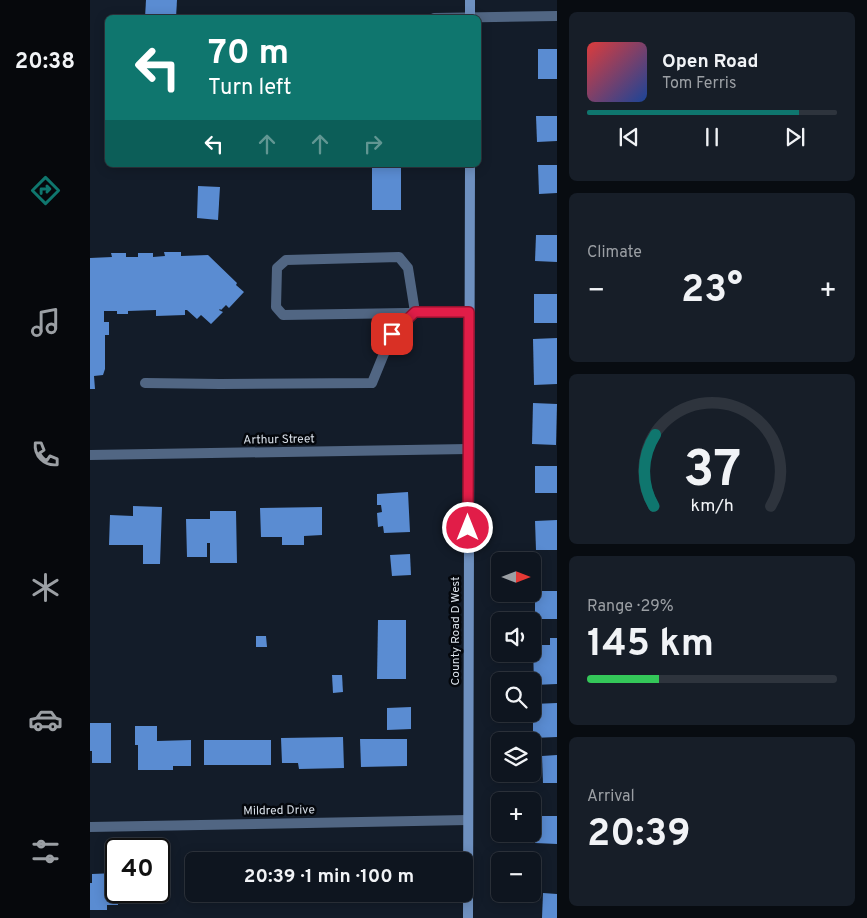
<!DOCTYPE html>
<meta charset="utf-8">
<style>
:root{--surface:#0e151f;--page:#171e28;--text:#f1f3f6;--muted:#9b9fa4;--line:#2e343d;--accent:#0f766e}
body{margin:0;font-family:Overpass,sans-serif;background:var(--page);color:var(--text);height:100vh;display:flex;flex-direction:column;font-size:19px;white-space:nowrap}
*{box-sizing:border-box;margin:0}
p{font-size:16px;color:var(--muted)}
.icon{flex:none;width:28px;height:28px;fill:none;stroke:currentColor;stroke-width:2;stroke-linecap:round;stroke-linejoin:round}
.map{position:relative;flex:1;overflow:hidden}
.details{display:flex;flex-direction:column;gap:12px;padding:12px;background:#080c11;width:310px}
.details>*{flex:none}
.banner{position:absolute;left:15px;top:15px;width:376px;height:152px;border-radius:8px;box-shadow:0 2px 12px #0003,0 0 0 1px var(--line);background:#0f766e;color:#fff;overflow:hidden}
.needle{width:32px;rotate:90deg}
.controls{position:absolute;left:401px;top:552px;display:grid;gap:10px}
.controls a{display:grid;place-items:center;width:50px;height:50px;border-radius:8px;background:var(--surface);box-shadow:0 2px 12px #0003,0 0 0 1px var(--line);font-size:25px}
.speed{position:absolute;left:15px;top:838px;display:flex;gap:10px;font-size:25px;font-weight:700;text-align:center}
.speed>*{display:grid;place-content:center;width:65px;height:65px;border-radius:50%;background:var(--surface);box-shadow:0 2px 12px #0003,0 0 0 1px var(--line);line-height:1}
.speed .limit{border:2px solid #111;border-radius:8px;background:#fff;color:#111}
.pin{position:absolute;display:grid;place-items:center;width:42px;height:42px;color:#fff;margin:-21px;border-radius:10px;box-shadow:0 2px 8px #0006}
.me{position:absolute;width:55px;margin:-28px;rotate:0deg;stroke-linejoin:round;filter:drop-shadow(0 0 4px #0008)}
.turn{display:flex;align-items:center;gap:18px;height:105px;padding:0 20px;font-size:22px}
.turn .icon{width:65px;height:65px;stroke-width:2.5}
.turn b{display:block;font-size:35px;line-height:42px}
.lanes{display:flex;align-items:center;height:48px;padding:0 20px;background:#0003;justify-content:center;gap:25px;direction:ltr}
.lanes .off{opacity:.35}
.big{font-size:38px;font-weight:700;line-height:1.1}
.details .tile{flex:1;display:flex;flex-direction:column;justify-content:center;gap:8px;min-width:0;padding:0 18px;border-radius:8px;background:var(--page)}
.details .dial{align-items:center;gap:0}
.dial svg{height:130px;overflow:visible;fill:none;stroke:var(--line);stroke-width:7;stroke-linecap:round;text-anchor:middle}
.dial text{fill:var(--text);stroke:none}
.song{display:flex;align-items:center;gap:15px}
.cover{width:60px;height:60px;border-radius:8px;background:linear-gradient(135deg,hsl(0 70% 55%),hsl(220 70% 35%))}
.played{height:5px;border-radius:2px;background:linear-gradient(90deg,var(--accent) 85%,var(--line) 85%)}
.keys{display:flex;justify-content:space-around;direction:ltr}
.heat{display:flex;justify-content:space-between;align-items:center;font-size:28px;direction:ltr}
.charge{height:8px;border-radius:4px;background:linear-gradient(90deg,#34c759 29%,var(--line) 0)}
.trip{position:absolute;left:95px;top:852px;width:288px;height:50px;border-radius:8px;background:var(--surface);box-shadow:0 2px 12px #0003,0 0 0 1px var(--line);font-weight:700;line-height:50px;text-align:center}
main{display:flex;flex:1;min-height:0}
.dock{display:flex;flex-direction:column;width:90px;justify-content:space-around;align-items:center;background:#06080c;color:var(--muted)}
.dock .icon{width:35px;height:35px}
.dock .current{color:var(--accent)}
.dock b{font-size:22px;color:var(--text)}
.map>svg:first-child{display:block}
.building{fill:#5a8cd2}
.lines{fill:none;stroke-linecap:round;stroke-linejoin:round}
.lane{stroke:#516683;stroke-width:10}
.street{stroke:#516683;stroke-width:10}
.secondary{stroke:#6e90bf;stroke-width:10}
.route-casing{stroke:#92132f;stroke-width:12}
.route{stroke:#e11d48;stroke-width:9}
.labels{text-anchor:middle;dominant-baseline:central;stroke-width:5;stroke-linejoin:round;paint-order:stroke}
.street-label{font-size:12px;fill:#d9e0e9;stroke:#04070c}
</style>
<main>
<nav class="dock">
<b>20:38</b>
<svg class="icon current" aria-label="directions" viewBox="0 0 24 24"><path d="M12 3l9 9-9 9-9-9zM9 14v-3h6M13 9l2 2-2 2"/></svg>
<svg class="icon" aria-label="music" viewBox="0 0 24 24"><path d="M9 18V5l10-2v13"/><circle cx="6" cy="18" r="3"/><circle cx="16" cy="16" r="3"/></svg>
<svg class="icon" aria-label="phone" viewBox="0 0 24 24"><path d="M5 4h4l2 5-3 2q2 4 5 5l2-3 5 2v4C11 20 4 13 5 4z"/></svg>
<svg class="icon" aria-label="climate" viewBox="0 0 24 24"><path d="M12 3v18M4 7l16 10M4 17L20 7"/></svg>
<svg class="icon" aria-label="car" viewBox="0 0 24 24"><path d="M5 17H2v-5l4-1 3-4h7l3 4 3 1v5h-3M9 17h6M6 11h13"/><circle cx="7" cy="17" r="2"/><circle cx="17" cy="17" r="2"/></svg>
<svg class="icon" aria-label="filters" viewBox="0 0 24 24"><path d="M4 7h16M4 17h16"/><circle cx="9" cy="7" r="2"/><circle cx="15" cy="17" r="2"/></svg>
</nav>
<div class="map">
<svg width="467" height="918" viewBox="0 0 467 918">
<rect width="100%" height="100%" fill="#131c29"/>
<g class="building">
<polygon points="56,0 87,0 86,18 55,18"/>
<rect x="448" y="49" width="19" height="30"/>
<polygon points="446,116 467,116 467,141 447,142"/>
<rect x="282" y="165" width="29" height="45"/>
<polygon points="448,165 467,165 467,193 449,194"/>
<polygon points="108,186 130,187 128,220 107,218"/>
<polygon points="446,235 467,235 467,262 445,261"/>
<polygon points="74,252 91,252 91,256 118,255 147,283 146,285 154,292 139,308 136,305 131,310 130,309 129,310 133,312 121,324 111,315 107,319 97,310 95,310 95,315 66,316 66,310 38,311 38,314 27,314 27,311 14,311 14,322 19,322 19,335 15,335 15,369 13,375 4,376 5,389 0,389 0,258 22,257 21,253 36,253 36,257 48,257 48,253 63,253 63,257 75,256"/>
<rect x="444" y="294" width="23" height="29"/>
<polygon points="467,338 467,384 444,385 443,339"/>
<polygon points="443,403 467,404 466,445 442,444"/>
<rect x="445" y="466" width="22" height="27"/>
<polygon points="318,492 320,532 294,533 293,526 288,527 287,513 292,512 291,505 287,505 287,494"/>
<polygon points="43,506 72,507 70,564 53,564 53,545 19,545 20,515 43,516"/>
<polygon points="232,507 232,535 214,536 214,545 192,545 192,537 171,537 170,508"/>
<polygon points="120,511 146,511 147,563 120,563 120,543 117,543 117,557 97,557 96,519 120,519"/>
<polygon points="467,520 467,550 446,550 445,521"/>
<polygon points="320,554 321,575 302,576 300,555"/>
<rect x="445" y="591" width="22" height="28"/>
<polygon points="288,620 316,620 316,679 287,679"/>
<polygon points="166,636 176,636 177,647 166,647"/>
<polygon points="460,638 467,638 467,684 444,685 443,645 460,645"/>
<polygon points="242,675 252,675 253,692 243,693"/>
<polygon points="467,703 467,737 443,738 443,704"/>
<polygon points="321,707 321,729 297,730 297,708"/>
<polygon points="0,723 21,723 21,763 2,763 2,751 0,751"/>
<polygon points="45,726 67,726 67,741 101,740 101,766 83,766 83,770 48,770 48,745 45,745"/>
<polygon points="253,737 254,768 209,769 208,763 192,763 191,738"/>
<polygon points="270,739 317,739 317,766 271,767"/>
<rect x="114" y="740" width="67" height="25"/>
<polygon points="467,755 467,783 453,783 452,756"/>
<polygon points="445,816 467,816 467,844 445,843"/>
<polygon points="26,873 26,891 28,891 28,905 17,905 17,910 0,910 0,883 2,883 2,874"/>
<polygon points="453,893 467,894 467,918 452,918"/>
</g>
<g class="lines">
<g class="lane">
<polyline points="325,312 318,268 309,257 196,260 187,268 186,307 193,315 379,312"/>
<polyline points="55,383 130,384 282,383 302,334 325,312"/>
</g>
<g class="street">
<polyline points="344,18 467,16"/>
<polyline points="0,455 378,449"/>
<polyline points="0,827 378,820"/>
</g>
<g class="secondary">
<polyline points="380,18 380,0"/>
<polyline points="378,918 380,165"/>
</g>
</g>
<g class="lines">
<defs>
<polyline id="route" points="302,334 325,312 379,312 378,528"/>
</defs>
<use href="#route" class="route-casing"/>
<use href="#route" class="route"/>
</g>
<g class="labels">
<g class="street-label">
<text transform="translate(189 440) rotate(-1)">Arthur Street</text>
<text transform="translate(366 631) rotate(-90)">County Road D West</text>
<text transform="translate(189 811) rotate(-1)">Mildred Drive</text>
</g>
</g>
</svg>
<div class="controls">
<a><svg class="needle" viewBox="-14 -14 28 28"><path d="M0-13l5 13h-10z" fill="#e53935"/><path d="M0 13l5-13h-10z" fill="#9b9fa4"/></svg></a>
<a><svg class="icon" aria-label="sound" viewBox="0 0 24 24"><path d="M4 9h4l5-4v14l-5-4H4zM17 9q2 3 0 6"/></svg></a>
<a><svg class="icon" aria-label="search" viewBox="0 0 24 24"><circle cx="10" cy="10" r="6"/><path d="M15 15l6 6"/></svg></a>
<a><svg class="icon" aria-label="layers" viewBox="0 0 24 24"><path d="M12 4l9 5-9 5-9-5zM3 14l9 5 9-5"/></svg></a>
<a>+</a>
<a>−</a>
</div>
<div class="speed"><div class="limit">40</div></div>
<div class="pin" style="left:302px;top:334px;background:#d93025"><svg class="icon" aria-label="arrive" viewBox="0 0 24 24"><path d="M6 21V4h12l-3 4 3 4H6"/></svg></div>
<svg class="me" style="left:378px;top:528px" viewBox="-20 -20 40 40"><circle r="17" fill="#e11d48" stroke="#fff" stroke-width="3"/><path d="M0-11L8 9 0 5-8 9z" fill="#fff"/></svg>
<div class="trip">20:39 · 1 min · 100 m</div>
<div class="banner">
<div class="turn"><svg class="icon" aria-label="left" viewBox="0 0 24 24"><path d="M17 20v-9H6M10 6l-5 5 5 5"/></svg><div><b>70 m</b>Turn left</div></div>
<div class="lanes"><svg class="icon" aria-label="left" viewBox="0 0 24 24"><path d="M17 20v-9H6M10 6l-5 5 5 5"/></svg><svg class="icon off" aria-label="ahead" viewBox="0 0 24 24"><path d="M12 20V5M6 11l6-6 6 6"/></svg><svg class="icon off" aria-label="ahead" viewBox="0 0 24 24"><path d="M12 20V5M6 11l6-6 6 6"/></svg><svg class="icon off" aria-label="right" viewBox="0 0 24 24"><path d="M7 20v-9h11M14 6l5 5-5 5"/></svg></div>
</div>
</div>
<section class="details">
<div class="tile">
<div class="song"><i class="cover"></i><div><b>Open Road</b><p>Tom Ferris</p></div></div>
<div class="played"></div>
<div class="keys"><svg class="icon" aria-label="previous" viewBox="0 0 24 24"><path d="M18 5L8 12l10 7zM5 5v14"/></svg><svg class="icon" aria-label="pause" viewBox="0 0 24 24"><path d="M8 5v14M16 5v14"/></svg><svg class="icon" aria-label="next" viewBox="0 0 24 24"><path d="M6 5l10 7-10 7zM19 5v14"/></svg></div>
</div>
<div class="tile"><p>Climate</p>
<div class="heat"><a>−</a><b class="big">23°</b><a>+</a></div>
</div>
<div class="tile dial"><svg viewBox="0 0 100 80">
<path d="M14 69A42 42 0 1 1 86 69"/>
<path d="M14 69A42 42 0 0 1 15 25" stroke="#0f766e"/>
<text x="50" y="56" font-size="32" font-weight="700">37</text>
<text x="50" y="72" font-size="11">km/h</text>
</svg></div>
<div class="tile"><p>Range · 29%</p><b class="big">145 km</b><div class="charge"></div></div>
<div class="tile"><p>Arrival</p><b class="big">20:39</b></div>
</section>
</main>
